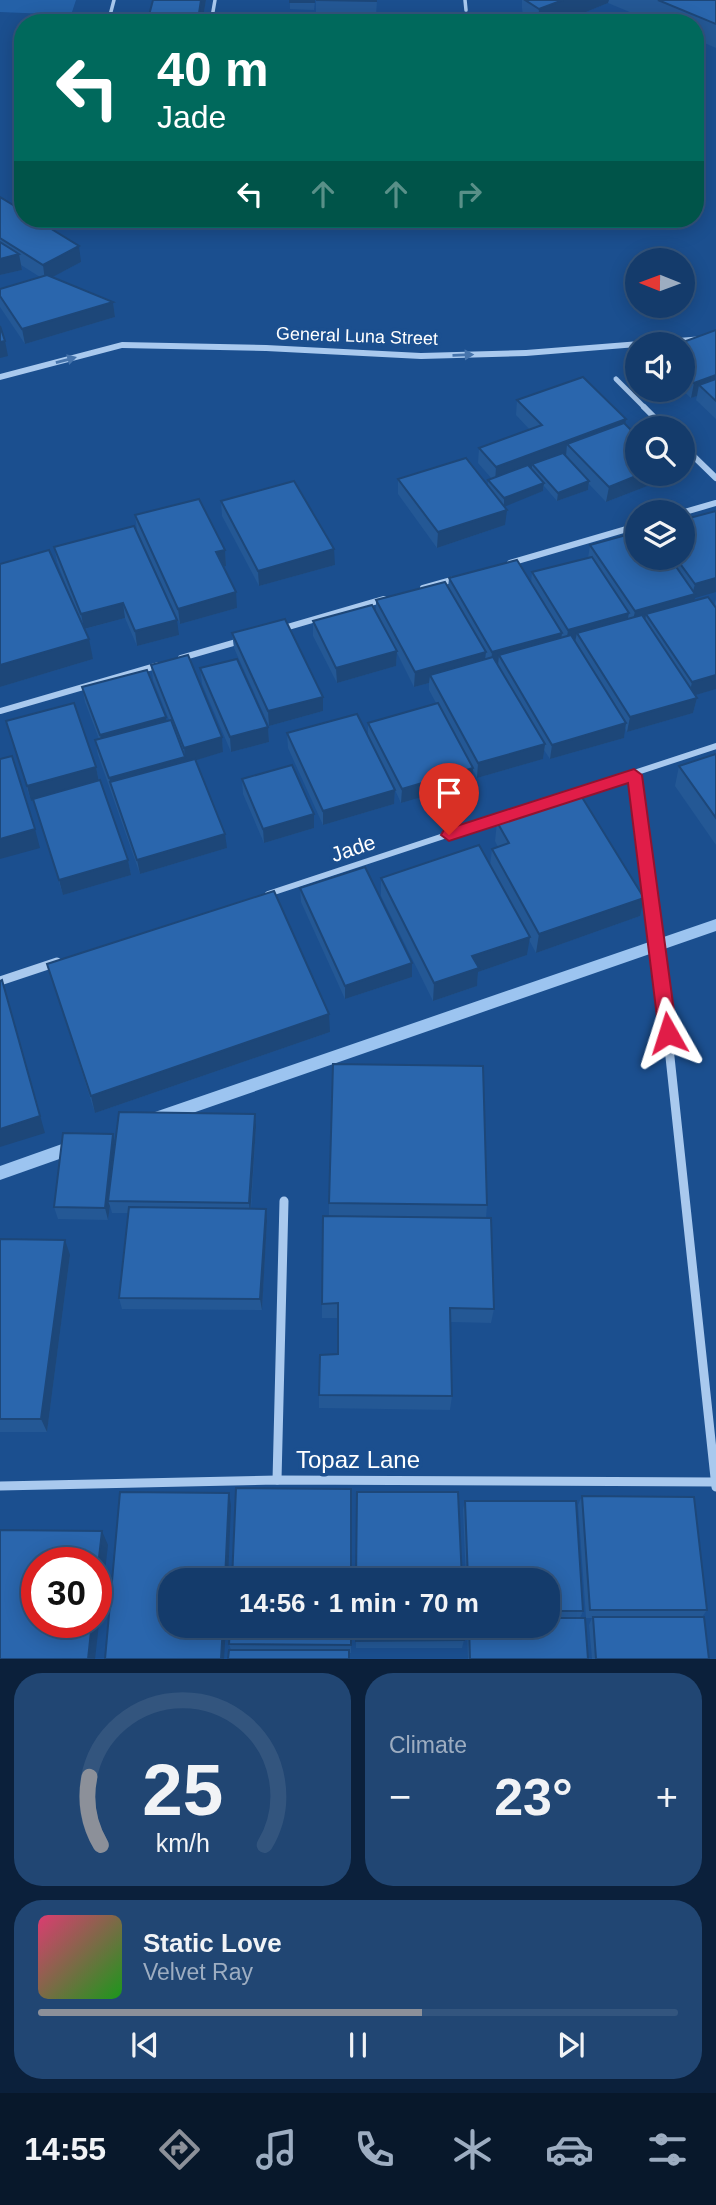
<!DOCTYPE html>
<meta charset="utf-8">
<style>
:root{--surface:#143b6b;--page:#214673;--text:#f1f3f6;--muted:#9dadc1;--line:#33557e;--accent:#8c9099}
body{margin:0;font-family:Helvetica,sans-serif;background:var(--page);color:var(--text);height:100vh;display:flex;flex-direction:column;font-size:26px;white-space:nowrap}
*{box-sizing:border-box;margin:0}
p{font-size:23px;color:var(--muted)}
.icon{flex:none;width:38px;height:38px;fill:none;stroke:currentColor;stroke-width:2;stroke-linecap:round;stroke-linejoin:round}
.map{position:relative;height:1659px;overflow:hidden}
.details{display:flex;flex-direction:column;gap:14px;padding:14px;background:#0b203b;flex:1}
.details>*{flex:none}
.hud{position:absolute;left:14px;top:14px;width:690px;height:214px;border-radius:28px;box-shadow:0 4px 18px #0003,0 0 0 2px var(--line);background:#00695c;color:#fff;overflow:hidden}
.needle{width:46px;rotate:271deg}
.tools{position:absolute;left:625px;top:248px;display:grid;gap:14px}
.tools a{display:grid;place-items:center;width:70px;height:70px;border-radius:50%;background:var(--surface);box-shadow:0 4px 18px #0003,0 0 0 2px var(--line);font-size:35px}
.speed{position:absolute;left:21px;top:1547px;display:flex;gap:14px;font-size:35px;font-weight:700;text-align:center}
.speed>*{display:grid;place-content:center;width:91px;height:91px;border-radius:50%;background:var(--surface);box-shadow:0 4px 18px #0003,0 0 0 2px var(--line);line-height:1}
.speed .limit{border:10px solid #d22;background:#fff;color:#111}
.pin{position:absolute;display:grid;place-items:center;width:60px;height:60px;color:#fff;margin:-72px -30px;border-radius:50% 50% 50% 0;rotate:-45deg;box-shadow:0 0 7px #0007}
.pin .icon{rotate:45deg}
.me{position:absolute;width:77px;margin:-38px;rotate:354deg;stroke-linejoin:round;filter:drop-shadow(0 0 5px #0008)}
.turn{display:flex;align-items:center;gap:24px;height:147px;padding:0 28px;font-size:32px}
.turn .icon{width:91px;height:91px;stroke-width:2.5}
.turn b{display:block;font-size:49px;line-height:60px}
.lanes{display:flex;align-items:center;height:66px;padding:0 28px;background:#0003;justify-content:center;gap:35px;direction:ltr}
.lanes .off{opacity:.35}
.big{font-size:52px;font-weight:800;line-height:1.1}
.details .widget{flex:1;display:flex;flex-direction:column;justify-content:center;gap:10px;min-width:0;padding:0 24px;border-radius:28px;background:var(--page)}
.details .dial{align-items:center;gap:0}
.dial svg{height:182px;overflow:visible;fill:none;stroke:var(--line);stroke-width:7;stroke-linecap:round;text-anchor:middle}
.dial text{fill:var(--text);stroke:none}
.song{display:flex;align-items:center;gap:21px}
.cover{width:84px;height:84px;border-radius:10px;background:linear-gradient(135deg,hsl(340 70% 55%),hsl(120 70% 35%))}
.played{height:7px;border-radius:4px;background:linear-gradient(90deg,var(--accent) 60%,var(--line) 60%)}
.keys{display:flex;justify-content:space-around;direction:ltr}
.heat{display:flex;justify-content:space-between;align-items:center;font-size:38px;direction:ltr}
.details .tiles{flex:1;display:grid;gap:14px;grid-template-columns:1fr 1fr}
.widget:last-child{grid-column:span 2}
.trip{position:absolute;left:158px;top:1568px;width:402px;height:70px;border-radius:28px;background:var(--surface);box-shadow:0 4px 18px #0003,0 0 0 2px var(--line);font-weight:800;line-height:70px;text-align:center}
.menu{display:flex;height:112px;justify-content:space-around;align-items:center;background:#08182b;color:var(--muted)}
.menu .icon{width:49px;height:49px}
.menu .selected{color:var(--accent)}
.menu b{font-size:32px;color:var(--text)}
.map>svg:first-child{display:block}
.green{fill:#2461a8}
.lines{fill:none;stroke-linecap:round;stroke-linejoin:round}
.stream{fill:#9cc4f0;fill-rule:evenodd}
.service{stroke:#a9c9ee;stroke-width:3.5}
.minor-far2{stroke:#a9c9ee;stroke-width:5}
.minor-far1{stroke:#a9c9ee;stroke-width:6}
.minor{stroke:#a9c9ee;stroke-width:9}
.tertiary{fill:#a9c9ee;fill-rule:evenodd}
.wall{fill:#245895}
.shaded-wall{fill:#1d4779}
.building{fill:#2a66ad;stroke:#1d4779;stroke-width:2}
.oneway{fill:#4674ac}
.route{fill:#e11d48;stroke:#92132f;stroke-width:2}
.labels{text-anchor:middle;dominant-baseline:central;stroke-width:7;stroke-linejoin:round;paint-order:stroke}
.far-street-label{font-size:18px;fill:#fff;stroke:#1b4f8f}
.street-label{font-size:21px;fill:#fff;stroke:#1b4f8f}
.near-street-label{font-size:24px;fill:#fff;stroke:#1b4f8f}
</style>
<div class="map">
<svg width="716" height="1659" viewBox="0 0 716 1659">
<rect width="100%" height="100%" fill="#1b4f8f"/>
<polygon class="green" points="0,0 76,0 71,15 0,12"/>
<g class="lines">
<g class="stream">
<polygon points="716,919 716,931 155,1126 149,1124 147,1119 149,1114 155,1112"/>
<polygon points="76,1139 82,1141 84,1146 82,1151 0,1180 0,1166"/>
</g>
<g class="service">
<polyline points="465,0 466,10"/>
<polyline points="108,23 114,0"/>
<polyline points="211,23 215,0"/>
</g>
<polyline class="minor-far2" points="616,379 645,408"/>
<g class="minor-far1">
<polyline points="644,407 666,429"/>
<polyline points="682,445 716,478"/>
<polyline points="681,513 716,503"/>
<polyline points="510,563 637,526"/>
<polyline points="423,588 455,579"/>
<polyline points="281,629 384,599"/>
<polyline points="181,658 240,641"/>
<polyline points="0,711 159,665"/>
<polyline points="634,775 658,947"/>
<polyline points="268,894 716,746"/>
</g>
<g class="minor">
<polyline points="658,945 716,1487"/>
<polyline points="0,981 57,962"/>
<polyline points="277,1480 284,1201"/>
<polyline points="0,1486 277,1480 716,1482"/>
</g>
<polygon class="tertiary" points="716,335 716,341 637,345 637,347 526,356 421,359 266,351 122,348 0,380 0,374 122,342 266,345 421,353 526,350"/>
</g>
<g class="wall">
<polygon points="153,0 206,0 202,23 149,23 148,19"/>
<polygon points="290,0 315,0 314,10 290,9"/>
<polygon points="316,0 377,0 376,16 316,15"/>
<polygon points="522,0 716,0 716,48 695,39 695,23 656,23 608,3 559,23 524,23 522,8"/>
<polygon points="0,197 81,262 52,277 113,302 115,317 25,344 0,307 0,289 40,277 21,265 22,270 0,275"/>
<polygon points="716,330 716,419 696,400 697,396 691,398 682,390 682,345"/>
<polygon points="517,400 625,425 663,480 606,502 589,484 588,490 557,501 544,486 543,491 504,506 505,525 437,548 398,494 398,479 488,485 488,480 492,479 478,463 479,448 530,430 516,415"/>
<polygon points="221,501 335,565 259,586 222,516"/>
<polygon points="716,511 694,600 714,605 716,599 716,689 695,695 697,698 693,713 627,732 625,728 624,738 550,759 544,750 543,759 477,778 473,770 472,783 401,803 395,790 394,804 323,825 288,748 287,733 368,737 368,723 436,703 429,690 429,683 414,687 397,653 396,666 337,683 313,636 313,621 376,613 376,600 448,588 449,578 531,583 532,572 588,558 590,545 637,558 682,558"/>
<polygon points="135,515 225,550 226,566 223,566 237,608 180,624 137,531"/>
<polygon points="54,547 179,635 137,646 125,618 85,629 93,659 0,687 0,564 73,604 57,562"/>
<polygon points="232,633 323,697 323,711 269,726 234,648"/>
<polygon points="151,665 222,737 223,752 195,760 227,848 140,874 98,755 95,740 99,739 85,702 82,687 166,717 166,721 169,720 153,680"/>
<polygon points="200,668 268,727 269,742 231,752 202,684"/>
<polygon points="6,721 96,767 99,781 128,860 131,875 63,895 34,800 31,801"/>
<polygon points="716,754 716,845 675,786 679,766"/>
<polygon points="242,779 314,814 314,828 264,843 243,794"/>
<polygon points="497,822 640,916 536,953 529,940 527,955 478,972 477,986 433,1001 381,896 381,878 490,865 492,849 498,847 495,841"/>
<polygon points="300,888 412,977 345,999 301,902"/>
<polygon points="47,964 330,1032 95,1113"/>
<polygon points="256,1127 251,1209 266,1209 267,1221 262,1310 122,1309 119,1298 129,1213 112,1213 110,1206 108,1220 58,1219 54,1207 115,1144"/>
<polygon points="329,1203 487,1205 486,1218 494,1309 491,1323 451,1322 452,1396 450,1410 319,1408 319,1395 338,1354 338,1318 322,1318 322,1304 329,1216"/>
<polygon points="0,1239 70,1255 47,1432 0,1432"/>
<polygon points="582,1496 707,1610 702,1617 709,1659 592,1659 589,1625 592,1618 586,1618 578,1505"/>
<polygon points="465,1501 583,1611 580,1618 588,1659 468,1659 467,1626 548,1626 548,1580 466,1580 463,1510"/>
<polygon points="351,1626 351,1653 231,1650 229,1644"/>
<polygon points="356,1626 464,1640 462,1648 356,1648"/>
</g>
<g class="shaded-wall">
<polygon points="201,0 206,0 202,23 198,23"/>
<polygon points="563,0 609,0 608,3 559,23 538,23 539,9"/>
<polygon points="79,246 81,262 45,281 43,265"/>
<polygon points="19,254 22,270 0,275 0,259"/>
<polygon points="113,302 115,317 25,344 22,329"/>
<polygon points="5,341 8,356 0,358 0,342"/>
<polygon points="716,375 716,389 699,385 697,396 691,398 694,383"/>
<polygon points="626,419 624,434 567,444 566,456 532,464 532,469 495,483 496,467"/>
<polygon points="641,474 664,474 663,480 606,502 609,487"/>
<polygon points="589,481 588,490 557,501 558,493"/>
<polygon points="544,483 543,491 504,507 504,498"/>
<polygon points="507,510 505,525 437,548 438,532"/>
<polygon points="334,549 335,565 259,586 258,571"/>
<polygon points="225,550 226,566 217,568 216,552"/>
<polygon points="716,578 716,592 695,598 692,609 646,614 645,622 632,626 635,611 692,595 695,584"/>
<polygon points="236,592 237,608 180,624 178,609"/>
<polygon points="123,603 125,618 84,629 81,614"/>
<polygon points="629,613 626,628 577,633 575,642 566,645 568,630"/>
<polygon points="177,620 179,635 137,646 135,631"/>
<polygon points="562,633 560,648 499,655 498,665 491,667 492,652"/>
<polygon points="89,639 93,659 0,687 0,665"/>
<polygon points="397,651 396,666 337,683 336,668"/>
<polygon points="486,652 484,668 430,675 429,683 414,687 415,672"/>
<polygon points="716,675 716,689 689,697 692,682"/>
<polygon points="323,697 323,711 269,726 268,711"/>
<polygon points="697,698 693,713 627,732 630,717"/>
<polygon points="166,717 168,732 103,750 100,735"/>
<polygon points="626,723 624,738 550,759 552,745"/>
<polygon points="268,727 269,742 231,752 230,737"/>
<polygon points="222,737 223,752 111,786 109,778 185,757 184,748"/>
<polygon points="545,744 543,759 477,778 478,763"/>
<polygon points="96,767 99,782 31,801 27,786"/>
<polygon points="473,768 472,783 401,803 402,789"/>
<polygon points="395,790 394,804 323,825 323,811"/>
<polygon points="314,814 314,828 264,843 263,829"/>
<polygon points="35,829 40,848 0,859 0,839"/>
<polygon points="225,834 227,848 140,874 137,860"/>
<polygon points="128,860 131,875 63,895 59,880"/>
<polygon points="644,898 640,916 536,953 539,934"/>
<polygon points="530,937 527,955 478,972 477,986 433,1001 434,983 472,956"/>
<polygon points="412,963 412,977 345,999 345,986"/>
<polygon points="2,980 45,1133 0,1147 0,1129"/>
<polygon points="329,1014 330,1032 95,1113 91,1096"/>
<polygon points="255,1114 256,1127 250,1215 249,1203"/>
<polygon points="113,1134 116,1147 108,1201 110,1206 108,1220 105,1208"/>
<polygon points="266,1209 267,1221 262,1310 260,1299"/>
<polygon points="65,1240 70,1255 47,1432 41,1419"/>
<polygon points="229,1493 231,1505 228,1580 225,1580"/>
<polygon points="102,1531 108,1545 95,1659 88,1659 92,1622 96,1622 96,1584"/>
<polygon points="223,1626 226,1626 224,1659 221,1659"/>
</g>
<g class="building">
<polygon points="153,0 201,0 198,20 148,19"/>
<rect x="290" y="0" width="24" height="2"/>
<polygon points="316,0 376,0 376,1"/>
<polygon points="525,0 563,0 539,9"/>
<polygon points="658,0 716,0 716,24"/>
<polygon points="0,197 23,211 23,219 35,219 79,246 43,265 0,238"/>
<polygon points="0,242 19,254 0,259"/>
<polygon points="47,275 113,302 22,329 0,296 0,289"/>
<polygon points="0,326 5,341 0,342"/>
<polygon points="716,330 716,375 694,383 682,372 682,345 675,345"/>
<polygon points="583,377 626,419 496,467 479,448 542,425 517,400"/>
<polygon points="716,379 716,401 699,385"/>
<polygon points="624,423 637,436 637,474 641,474 609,487 567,444"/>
<polygon points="563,453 589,481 558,493 532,464"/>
<polygon points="466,458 507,510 438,532 398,479"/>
<polygon points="528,465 544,483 504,498 488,480"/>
<polygon points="294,481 334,549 258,571 221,501"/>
<polygon points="199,499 225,550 216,552 236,592 178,609 135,515"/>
<polygon points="716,511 716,578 695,584 676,558 682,558 682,520"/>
<polygon points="134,526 177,620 135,631 123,603 81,614 54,547"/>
<polygon points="637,532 637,558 670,558 695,594 635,611 590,545"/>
<polygon points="49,550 89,639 0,665 0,564"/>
<polygon points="592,557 629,613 568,630 532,572"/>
<polygon points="517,560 562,633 492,652 449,578"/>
<polygon points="445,582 486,652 415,672 376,600"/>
<polygon points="708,597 716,608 716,675 692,682 646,614"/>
<polygon points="372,605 397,651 336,668 313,621"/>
<polygon points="642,615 697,698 630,717 577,633"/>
<polygon points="285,619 323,697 268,711 232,633"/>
<polygon points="571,635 626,723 552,745 499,655"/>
<polygon points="188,655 222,737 184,748 151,665"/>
<polygon points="493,657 545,744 478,763 430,675"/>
<polygon points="237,659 268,727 230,737 200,668"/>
<polygon points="147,670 166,717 100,735 82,687"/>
<polygon points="74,703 96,767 27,786 6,721"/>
<polygon points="438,703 473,768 402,789 368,723"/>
<polygon points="357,714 395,790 323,811 287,733"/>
<polygon points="171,720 185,757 109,778 95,740"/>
<polygon points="716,754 716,818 679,766"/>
<polygon points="12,756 35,829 0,839 0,759"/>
<polygon points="195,759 225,834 137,860 110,782"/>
<polygon points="292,765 314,814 263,829 242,779"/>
<polygon points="100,780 128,860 59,880 33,799"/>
<polygon points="580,794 644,898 539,934 492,849 509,843 497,822"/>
<polygon points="479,845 530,937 472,956 479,968 434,983 381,878"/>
<polygon points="365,867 412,963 345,986 300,888"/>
<polygon points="274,891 329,1014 91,1096 47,964"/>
<polygon points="2,980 40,1116 0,1129 0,981"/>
<polygon points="333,1064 483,1066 487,1205 329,1203"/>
<polygon points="119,1112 255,1114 249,1203 108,1201"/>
<polygon points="63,1133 113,1134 105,1208 54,1207"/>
<polygon points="129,1207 266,1209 260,1299 119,1298"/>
<polygon points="323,1216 491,1218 494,1309 450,1308 452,1396 319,1395 320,1355 338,1354 338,1303 322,1304"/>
<polygon points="0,1239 65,1240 41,1419 0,1419"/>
<polygon points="236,1488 351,1489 351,1580 232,1580"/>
<polygon points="120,1492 229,1493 225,1580 170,1580 170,1626 223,1626 221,1659 105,1659"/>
<polygon points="357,1492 458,1492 462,1580 356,1580"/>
<polygon points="582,1496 694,1497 707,1610 590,1610"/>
<polygon points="465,1501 576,1501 583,1611 548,1611 548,1580 468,1580"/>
<polygon points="0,1530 102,1531 96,1584 96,1563 37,1563 37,1622 92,1622 88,1659 0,1659"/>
<polygon points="593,1617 704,1617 709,1659 596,1659"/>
<polygon points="548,1618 585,1618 588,1659 470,1659 469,1626 548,1626"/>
<polygon points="230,1626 351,1626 351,1645 229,1644"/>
<polygon points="356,1626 463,1626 464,1640 356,1641"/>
<polygon points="229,1650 349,1650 349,1659 228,1659"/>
</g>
<defs><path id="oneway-solid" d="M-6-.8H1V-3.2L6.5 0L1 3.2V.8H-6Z" transform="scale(1.75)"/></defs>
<g class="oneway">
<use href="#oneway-solid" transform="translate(463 355) rotate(-2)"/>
<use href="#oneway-solid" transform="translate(66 360) rotate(-15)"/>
</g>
<polygon class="route" points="634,769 642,775 677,1033 674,1038 668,1041 662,1038 659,1033 628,783 449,841 441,835 444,830"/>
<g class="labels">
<g class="far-street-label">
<text transform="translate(357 336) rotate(2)">General Luna Street</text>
</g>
<g class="street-label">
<text transform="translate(353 848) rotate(-18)">Jade</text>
</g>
<g class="near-street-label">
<text x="358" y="1459">Topaz Lane</text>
</g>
</g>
</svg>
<div class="tools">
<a><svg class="needle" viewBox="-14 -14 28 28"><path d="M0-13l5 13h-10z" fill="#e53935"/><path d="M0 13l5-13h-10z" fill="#9dadc1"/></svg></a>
<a><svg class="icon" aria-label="sound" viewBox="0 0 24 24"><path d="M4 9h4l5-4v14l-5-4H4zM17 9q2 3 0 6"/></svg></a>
<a><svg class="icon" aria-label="search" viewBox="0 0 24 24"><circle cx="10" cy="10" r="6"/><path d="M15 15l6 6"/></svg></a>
<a><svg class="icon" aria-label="layers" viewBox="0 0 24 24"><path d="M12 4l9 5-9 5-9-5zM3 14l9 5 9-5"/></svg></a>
</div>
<div class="speed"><div class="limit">30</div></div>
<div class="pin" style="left:449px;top:835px;background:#d93025"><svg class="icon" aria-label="arrive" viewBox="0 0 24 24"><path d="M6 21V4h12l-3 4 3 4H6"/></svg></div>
<svg class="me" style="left:668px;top:1033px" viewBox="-20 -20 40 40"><path d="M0-17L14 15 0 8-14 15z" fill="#e11d48" stroke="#fff" stroke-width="4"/></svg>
<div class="trip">14:56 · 1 min · 70 m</div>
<div class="hud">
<div class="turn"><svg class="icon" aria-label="left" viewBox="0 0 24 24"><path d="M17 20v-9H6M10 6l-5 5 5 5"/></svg><div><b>40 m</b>Jade</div></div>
<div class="lanes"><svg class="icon" aria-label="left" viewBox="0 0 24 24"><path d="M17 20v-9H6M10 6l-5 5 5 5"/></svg><svg class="icon off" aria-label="ahead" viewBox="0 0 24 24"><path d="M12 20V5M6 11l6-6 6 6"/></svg><svg class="icon off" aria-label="ahead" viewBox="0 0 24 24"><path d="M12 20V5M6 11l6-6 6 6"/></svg><svg class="icon off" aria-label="right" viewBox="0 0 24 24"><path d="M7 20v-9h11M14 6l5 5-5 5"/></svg></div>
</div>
</div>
<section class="details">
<div class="tiles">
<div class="widget dial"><svg viewBox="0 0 100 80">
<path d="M14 69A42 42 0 1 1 86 69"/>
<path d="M14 69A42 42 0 0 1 9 39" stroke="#8c9099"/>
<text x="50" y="56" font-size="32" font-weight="700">25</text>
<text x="50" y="72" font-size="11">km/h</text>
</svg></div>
<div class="widget"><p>Climate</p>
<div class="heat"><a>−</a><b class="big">23°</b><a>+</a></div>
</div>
<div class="widget">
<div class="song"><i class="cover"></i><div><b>Static Love</b><p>Velvet Ray</p></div></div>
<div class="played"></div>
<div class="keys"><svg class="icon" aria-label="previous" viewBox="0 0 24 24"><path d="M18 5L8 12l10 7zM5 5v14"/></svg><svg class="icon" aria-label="pause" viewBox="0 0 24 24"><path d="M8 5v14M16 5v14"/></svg><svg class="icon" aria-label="next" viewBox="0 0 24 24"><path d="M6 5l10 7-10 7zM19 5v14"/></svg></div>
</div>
</div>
</section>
<nav class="menu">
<b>14:55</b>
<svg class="icon selected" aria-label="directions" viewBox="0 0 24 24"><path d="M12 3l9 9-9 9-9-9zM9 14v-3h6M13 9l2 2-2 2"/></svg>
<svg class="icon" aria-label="music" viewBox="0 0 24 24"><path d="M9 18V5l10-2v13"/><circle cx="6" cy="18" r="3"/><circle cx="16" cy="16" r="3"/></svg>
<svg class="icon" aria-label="phone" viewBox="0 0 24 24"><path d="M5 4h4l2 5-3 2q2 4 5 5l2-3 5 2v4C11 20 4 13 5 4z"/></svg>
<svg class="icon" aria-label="climate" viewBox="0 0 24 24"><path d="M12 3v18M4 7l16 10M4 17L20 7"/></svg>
<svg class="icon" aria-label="car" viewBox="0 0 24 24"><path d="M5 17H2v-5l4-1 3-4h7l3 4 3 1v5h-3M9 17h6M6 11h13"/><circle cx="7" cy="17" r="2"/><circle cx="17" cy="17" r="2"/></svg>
<svg class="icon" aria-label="filters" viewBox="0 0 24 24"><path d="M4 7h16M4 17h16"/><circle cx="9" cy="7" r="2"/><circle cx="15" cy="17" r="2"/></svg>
</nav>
